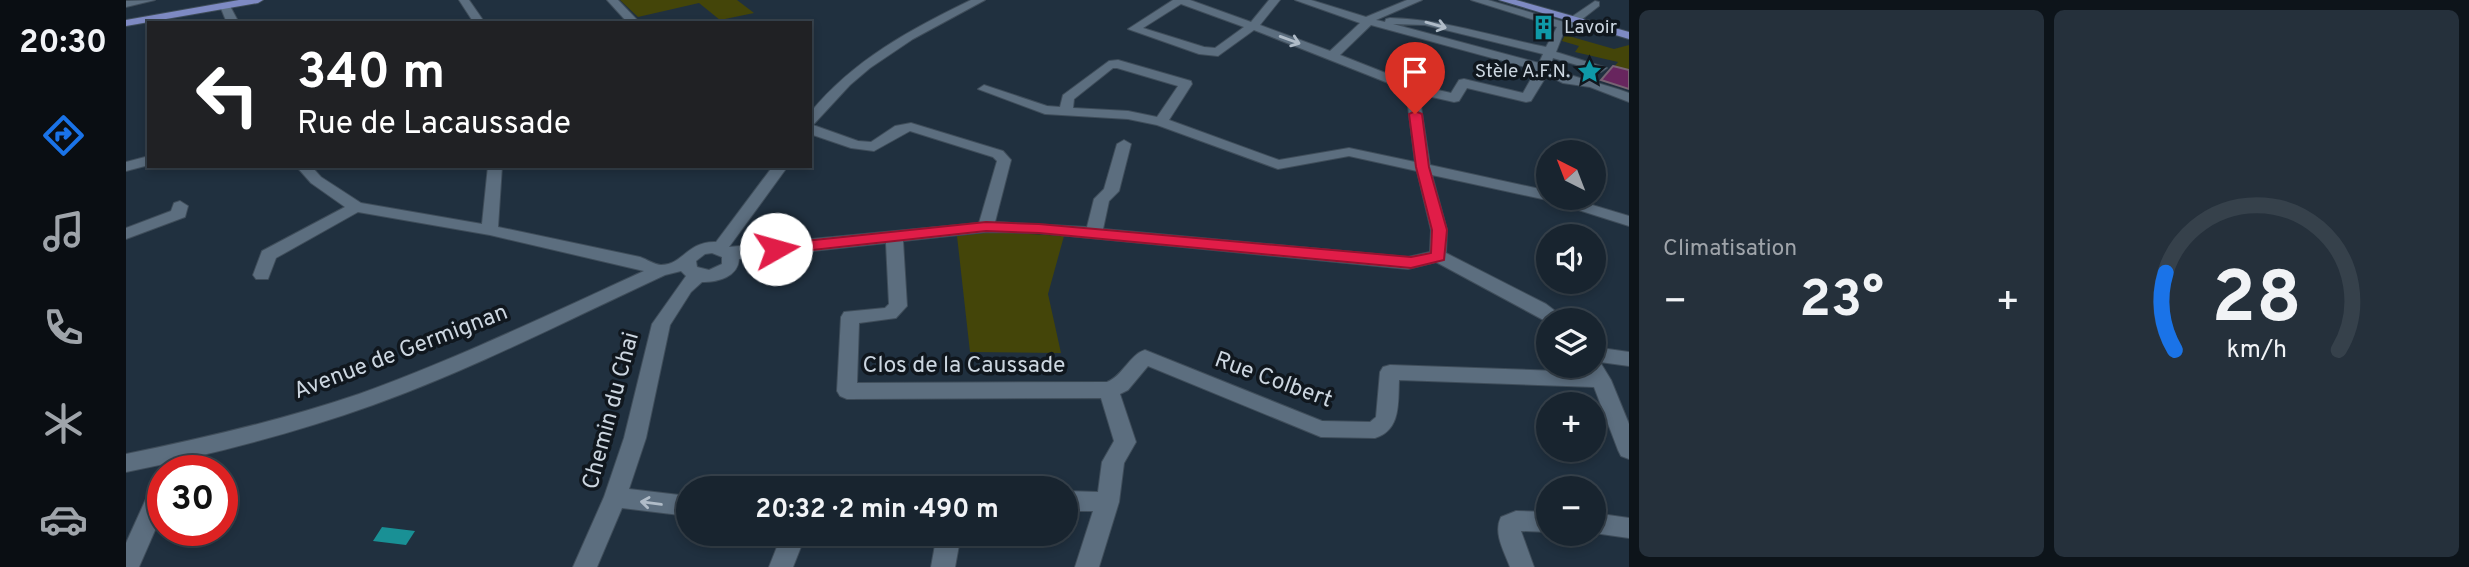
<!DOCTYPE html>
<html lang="fr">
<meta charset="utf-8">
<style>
:root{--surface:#18242f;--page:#25303b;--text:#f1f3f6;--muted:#9fa4aa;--line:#36414b;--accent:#1a73e8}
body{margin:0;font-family:Overpass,sans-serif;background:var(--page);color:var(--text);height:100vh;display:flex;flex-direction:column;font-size:26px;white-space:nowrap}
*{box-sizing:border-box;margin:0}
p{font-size:23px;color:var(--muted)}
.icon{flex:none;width:38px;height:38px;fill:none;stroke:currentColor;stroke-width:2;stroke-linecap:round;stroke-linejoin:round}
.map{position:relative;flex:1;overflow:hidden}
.details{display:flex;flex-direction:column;gap:10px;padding:10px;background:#0d141a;width:840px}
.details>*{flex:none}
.banner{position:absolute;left:21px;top:21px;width:665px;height:147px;border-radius:0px;box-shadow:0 4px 10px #0003,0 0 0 2px var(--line);background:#202124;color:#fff;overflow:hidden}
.needle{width:46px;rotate:318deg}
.fabs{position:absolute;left:1410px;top:140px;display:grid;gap:14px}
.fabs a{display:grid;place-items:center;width:70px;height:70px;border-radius:50%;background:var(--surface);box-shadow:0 4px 10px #0003,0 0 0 2px var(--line);font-size:35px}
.speed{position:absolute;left:21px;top:455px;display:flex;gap:14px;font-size:35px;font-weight:700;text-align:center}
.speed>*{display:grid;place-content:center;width:91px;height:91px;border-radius:50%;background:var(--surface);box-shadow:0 4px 10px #0003,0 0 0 2px var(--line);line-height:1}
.speed .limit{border:10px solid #d22;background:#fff;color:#111}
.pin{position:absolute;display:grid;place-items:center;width:60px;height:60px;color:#fff;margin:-72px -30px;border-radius:50% 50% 50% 0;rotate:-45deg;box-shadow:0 0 7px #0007}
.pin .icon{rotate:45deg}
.me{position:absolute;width:77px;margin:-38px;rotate:83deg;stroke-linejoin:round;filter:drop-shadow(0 0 5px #0008)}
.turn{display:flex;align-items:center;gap:24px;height:147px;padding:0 35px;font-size:32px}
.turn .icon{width:91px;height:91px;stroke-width:2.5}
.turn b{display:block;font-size:49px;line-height:60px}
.big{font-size:52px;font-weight:700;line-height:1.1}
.details .card{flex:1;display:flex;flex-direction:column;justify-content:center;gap:10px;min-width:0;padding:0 24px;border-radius:10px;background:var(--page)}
.details .dial{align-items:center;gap:0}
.dial svg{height:182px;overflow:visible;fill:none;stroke:var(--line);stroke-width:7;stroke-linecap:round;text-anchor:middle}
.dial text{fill:var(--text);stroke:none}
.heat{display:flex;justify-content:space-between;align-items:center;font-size:38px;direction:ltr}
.details .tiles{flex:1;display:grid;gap:10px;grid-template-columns:repeat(2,1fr)}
.trip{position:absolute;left:550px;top:476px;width:402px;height:70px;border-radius:35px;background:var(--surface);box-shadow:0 4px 10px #0003,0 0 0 2px var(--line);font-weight:700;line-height:70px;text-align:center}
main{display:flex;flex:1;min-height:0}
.menu{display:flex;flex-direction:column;width:126px;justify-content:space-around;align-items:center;background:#0a0e13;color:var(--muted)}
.menu .icon{width:49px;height:49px}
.menu .on{color:var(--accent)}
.menu b{font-size:32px;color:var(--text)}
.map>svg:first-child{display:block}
.green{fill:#444509}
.water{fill:#199095}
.building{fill:#68255e;stroke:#776373;stroke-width:2}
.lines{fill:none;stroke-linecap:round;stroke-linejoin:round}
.minor-casing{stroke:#3f4d5a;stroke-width:2}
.major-casing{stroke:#3f4d5a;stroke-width:2}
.minor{fill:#5c6e7f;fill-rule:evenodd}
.major{fill:#7e8ac3;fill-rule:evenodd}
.oneway{stroke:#b0bcc8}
.route{fill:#e11d48;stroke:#92132f;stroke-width:2}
.labels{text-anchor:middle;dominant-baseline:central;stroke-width:7;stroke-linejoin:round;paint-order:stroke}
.far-poi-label{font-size:19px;fill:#ccd6e0;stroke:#10171e;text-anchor:start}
.street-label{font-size:23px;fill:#ccd6e0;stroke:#10171e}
</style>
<main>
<nav class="menu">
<b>20:30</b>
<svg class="icon on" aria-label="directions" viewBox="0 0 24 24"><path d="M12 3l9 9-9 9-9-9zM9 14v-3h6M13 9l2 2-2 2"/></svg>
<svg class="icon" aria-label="music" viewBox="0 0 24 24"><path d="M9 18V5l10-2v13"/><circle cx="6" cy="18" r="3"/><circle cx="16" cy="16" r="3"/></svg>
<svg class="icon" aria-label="phone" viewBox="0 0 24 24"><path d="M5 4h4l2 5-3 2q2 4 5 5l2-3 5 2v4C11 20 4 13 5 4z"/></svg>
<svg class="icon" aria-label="climate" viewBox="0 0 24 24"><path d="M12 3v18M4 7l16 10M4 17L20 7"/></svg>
<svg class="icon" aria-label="car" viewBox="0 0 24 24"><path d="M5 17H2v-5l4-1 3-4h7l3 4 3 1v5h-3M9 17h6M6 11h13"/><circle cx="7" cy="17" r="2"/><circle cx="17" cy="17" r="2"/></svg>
</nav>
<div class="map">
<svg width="1503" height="567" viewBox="0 0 1503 567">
<rect width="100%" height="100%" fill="#20303f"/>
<g class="green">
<polygon points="494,0 611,0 628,13 594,20 573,3 512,17"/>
<polygon points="1439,35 1488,49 1503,45 1503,70 1488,67 1492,62 1449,52 1453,46 1436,41"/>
<polygon points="868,232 938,236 922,294 935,353 844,352 831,236"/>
</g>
<polygon class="water" points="256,527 289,531 280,545 247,541"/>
<polygon class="building" points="1487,66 1503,70 1503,89 1475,80"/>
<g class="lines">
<defs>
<g id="minor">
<polygon points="29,0 0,7 0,1"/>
<polygon points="333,0 343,0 359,23 348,23"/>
<polygon points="481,0 492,0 514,23 502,23"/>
<path d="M845 0H859L787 39 744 68 724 85 687 125 732 141 745 142 769 126 785 123 877 151 885 160 869 222 961 227 968 199 978 189 991 144 998 140 1005 144 993 191 983 201 977 229 1282 257 1304 252 1305 230 1291 171 1223 156 1152 169 1031 125 1002 119 919 114 852 89 858 85 921 106 934 107 937 95 983 61 992 60 1065 81 1066 84 1043 120 1153 160 1223 148 1289 162 1280 90 1128 30 1092 56 1073 54 1002 29 1047 0H1064L1125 22 1143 0H1154L1134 25 1204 51 1234 23 1169 0H1185L1240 17 1281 0H1296L1250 20 1259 22 1260 19 1264 18C1317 19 1368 37 1420 47L1431 27 1345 0H1362L1438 22 1469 1 1473 2V6L1437 34 1430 52 1481 68 1475 72 1427 58 1424 67C1449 79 1477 83 1503 93V102L1464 87 1437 83 1421 75 1405 101 1400 102 1341 88 1333 101 1328 102 1293 94 1304 165 1423 191V198H1443L1503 216V226L1421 200 1306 175 1321 230 1320 253 1420 304 1441 320H1423V323L1310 262 1282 269 913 233 860 232 777 241 781 306 770 318 733 323 731 383 981 382C997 376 1003 355 1019 350L1196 421 1244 422 1250 417 1254 372 1257 367 1264 365 1460 372 1456 366H1468V347L1503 352V366L1474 362 1485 380 1503 424V459L1495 456 1492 450 1468 387 1273 380C1272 403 1275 430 1249 438L1195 437 1022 366 1002 390 994 394 1010 442 998 463 993 502 973 567H949L967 511H940V491L972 492 976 462 988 441 975 398 721 399 714 396 711 391 715 317 718 312 759 308 763 304 760 243 613 259C612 277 592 282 576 282L565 292 544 325 520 438 503 489 562 496V516L496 508 471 567H447L478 497 498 438 526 324 560 276 555 271 539 275C442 320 347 369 247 405 166 434 83 455 0 472V454C79 438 157 420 233 394 330 359 424 314 518 271L364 235 232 212 150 258 142 279H130L127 275 136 251 219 207 185 183 170 166H185L195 177 235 203 356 224 362 166H376L372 227 514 257C520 259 529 265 535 265 557 265 561 241 590 242L647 166H662L603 247 853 223 871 161 867 157 784 131 748 151 725 148 684 134V113C727 60 785 29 845 0ZM1055 4 1118 27 1089 48 1078 47 1017 28ZM1267 24 1299 25 1417 54 1413 63ZM1245 25 1410 70 1397 93 1338 79 1333 80 1325 93 1290 85 1214 55ZM987 68H991L1052 86 1031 117 1002 111 947 108 948 99ZM586 253 596 257V264L583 270 571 267 570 261 579 254Z"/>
<polygon points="99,3 104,6 113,23 101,23 94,6"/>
<polygon points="23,156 23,165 0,171 0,162"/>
<polygon points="54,201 62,206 59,217 0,239 0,228 45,211 48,203"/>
<polygon points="37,477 37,512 13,567 0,567 0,543 29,479"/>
<path d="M1390 511 1423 512V532L1395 531 1408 567H1384C1378 551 1367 533 1375 517Z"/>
<polygon points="1468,513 1503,518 1503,538 1468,533"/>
<polygon points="656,534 680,534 667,567 643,567"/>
<polygon points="811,534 835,534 829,567 805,567"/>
</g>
<g id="major">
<polygon points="113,0 137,0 132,3 0,26 0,20"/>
<polygon points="1373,0 1390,0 1503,32 1503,39"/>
</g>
</defs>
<use href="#minor" class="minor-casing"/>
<use href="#major" class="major-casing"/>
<use href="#minor" class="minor"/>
<use href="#major" class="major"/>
</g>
<defs><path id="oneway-shaft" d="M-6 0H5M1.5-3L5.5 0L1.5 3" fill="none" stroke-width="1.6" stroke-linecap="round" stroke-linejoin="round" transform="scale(1.75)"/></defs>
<g class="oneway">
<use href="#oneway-shaft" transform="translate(1310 25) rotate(16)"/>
<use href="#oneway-shaft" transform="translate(1164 40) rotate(20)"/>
<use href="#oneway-shaft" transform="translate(525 503) rotate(-172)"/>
</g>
<polygon class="route" points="1289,111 1296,114 1303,167 1321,230 1318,260 1285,268 913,233 860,231 650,254 643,249 650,244 860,222 913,224 1285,257 1305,253 1306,230 1290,167 1283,114"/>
<defs>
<symbol id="building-bare" viewBox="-9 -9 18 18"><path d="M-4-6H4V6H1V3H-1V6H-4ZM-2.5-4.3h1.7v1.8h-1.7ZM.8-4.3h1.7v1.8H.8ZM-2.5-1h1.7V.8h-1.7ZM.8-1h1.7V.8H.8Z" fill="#0f9aa8" stroke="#10171e" stroke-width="2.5" paint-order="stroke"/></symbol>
<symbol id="sight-bare" viewBox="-9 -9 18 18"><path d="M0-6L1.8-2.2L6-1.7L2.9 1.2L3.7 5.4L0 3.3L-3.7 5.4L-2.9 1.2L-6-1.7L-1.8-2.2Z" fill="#0f9aa8" stroke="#10171e" stroke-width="2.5" paint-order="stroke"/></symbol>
</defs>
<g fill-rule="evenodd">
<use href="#building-bare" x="1400" y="10" width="35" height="35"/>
<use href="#sight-bare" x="1446" y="54" width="35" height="35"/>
</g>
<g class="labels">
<g class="far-poi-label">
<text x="1438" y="28">Lavoir</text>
<text x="1444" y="72" text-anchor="end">Stèle A.F.N.</text>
</g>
<g class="street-label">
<text transform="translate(275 353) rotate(-21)">Avenue de Germignan</text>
<text x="838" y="366">Clos de la Caussade</text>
<text transform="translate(1147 381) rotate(20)">Rue Colbert</text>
<text transform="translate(486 411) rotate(-75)">Chemin du Chai</text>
</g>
</g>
</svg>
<div class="fabs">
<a><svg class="needle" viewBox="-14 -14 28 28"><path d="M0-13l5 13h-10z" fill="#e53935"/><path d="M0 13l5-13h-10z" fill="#9fa4aa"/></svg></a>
<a><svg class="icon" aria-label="sound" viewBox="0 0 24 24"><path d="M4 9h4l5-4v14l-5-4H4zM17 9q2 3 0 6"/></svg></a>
<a><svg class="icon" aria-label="layers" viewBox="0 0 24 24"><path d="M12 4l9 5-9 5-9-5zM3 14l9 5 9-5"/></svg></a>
<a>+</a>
<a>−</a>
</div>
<div class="speed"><div class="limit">30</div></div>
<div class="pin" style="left:1289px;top:114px;background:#d93025"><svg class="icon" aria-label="arrive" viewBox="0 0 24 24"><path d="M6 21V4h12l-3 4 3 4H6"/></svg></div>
<svg class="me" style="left:650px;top:249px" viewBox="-20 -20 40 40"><circle r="19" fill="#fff"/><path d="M0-13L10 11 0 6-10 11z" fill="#e11d48"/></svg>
<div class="trip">20:32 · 2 min · 490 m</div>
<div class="banner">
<div class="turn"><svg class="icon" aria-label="left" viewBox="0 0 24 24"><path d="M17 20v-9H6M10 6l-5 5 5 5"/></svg><div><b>340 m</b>Rue de Lacaussade</div></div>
</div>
</div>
<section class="details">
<div class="tiles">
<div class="card"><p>Climatisation</p>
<div class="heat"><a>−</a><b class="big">23°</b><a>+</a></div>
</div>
<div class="card dial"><svg viewBox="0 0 100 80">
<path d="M14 69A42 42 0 1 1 86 69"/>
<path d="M14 69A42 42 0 0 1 10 35" stroke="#1a73e8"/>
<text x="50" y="56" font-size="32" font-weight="700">28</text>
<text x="50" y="72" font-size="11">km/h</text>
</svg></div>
</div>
</section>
</main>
